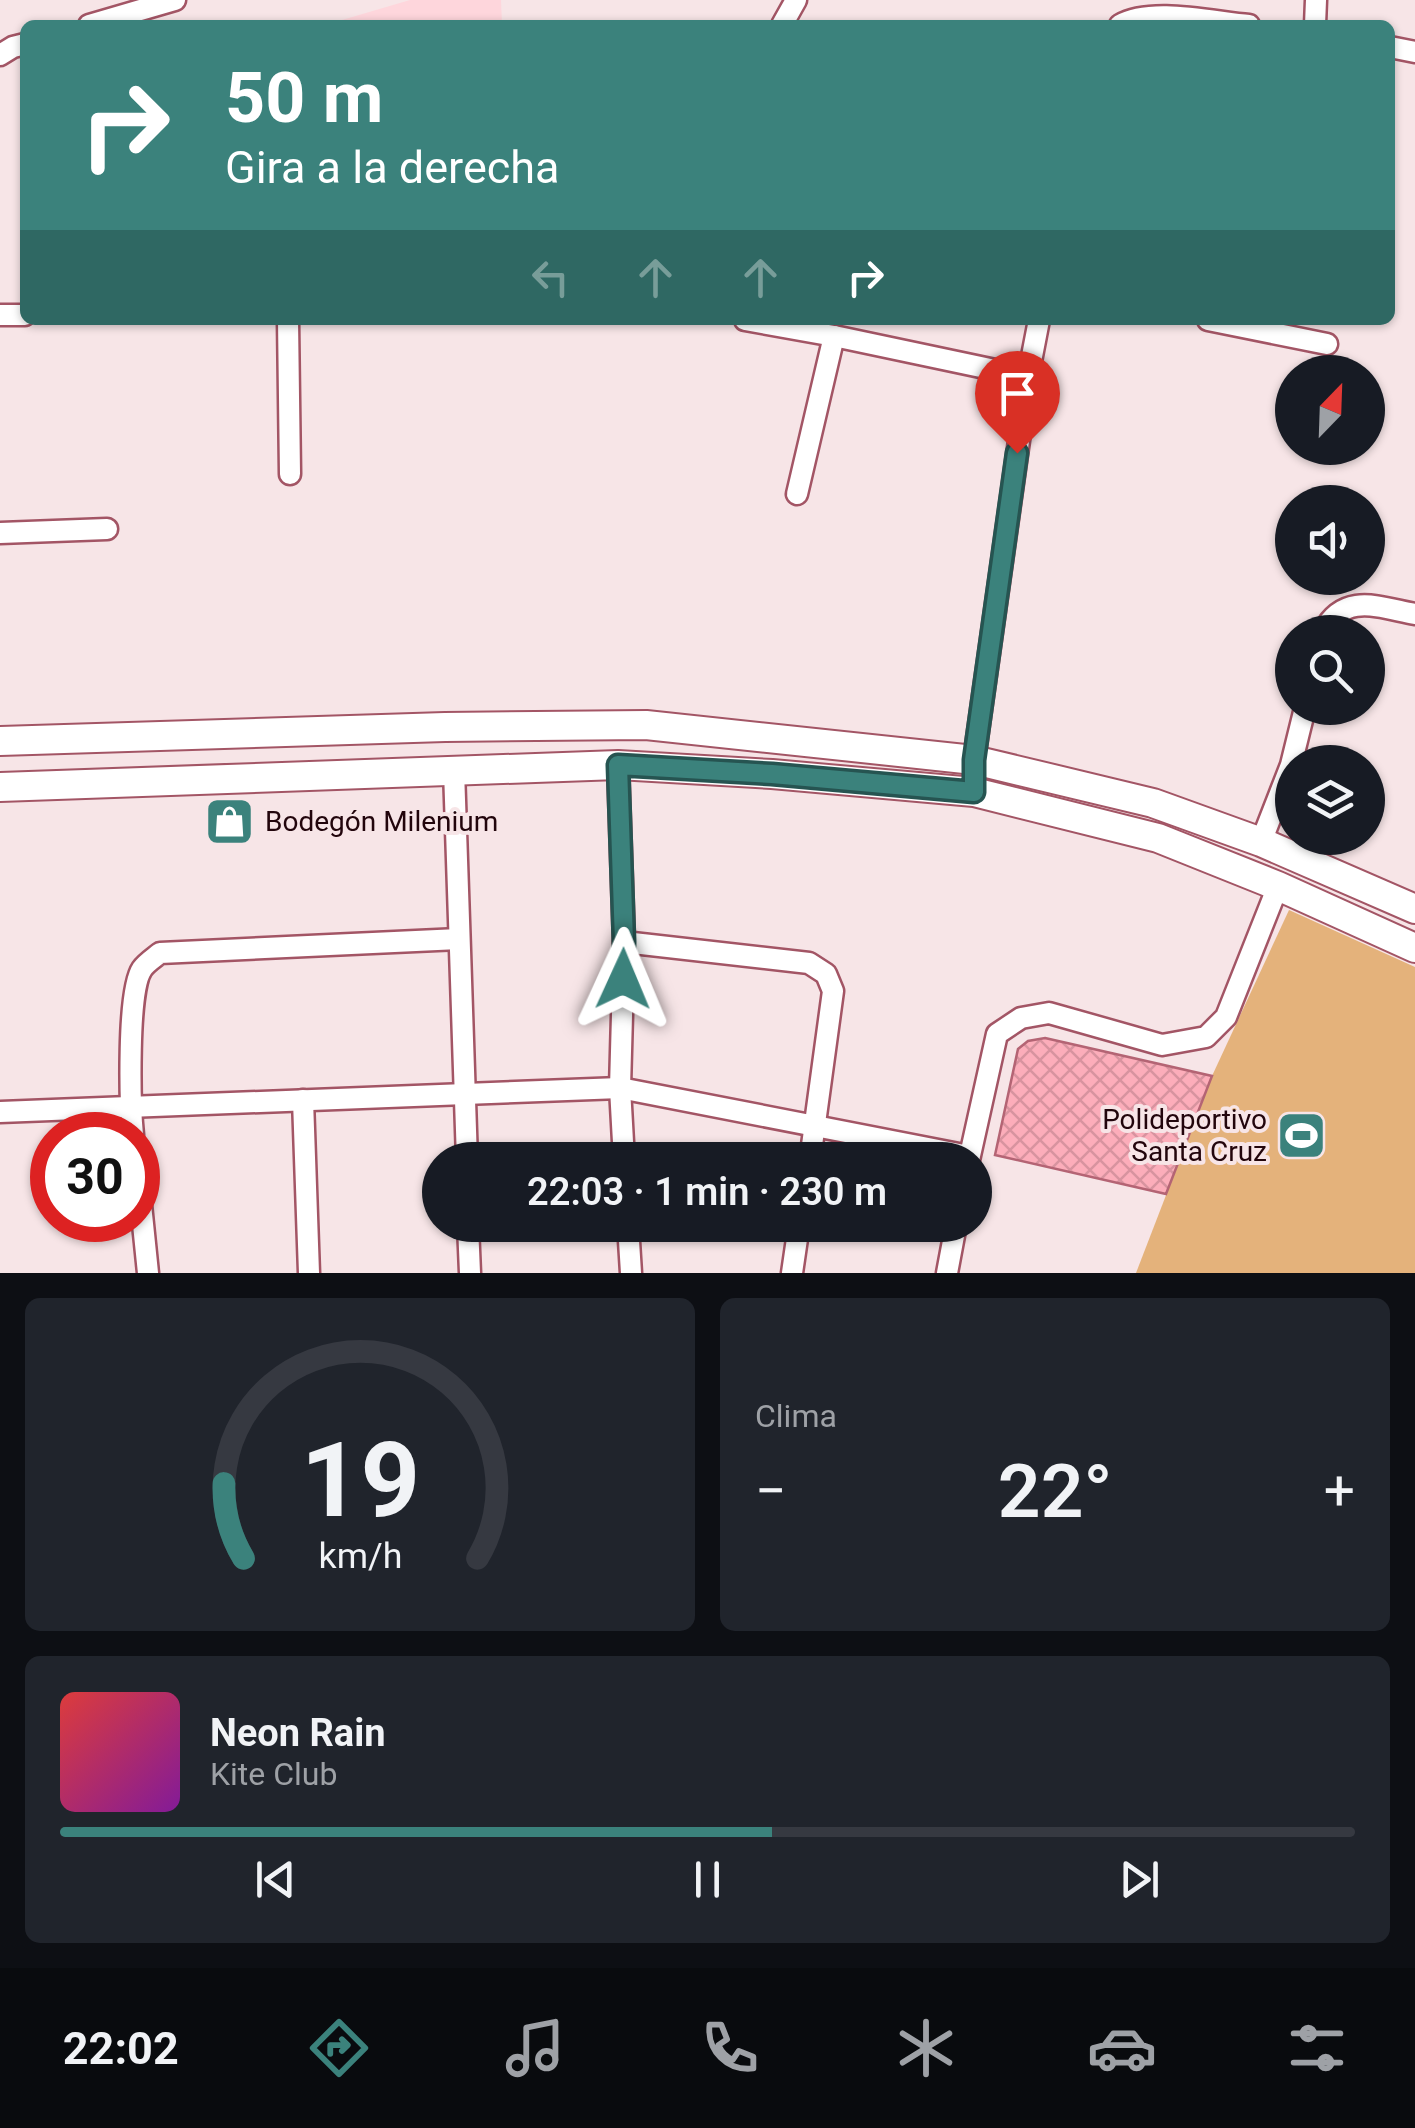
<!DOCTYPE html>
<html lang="es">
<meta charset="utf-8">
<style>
:root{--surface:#171b24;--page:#20242c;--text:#f1f3f6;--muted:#9ea1a6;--line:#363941;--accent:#3b827c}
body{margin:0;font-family:Roboto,sans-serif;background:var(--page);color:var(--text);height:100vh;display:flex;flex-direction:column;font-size:38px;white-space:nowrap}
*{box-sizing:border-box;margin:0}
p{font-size:32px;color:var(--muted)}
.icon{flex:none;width:55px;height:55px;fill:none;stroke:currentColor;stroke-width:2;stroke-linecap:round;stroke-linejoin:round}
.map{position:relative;height:1273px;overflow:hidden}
.side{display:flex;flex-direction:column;gap:25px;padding:25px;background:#0d0f14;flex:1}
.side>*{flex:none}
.banner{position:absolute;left:20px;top:20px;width:1375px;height:305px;border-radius:15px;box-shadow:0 2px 8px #0004;background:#3b827c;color:#fff;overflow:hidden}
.needle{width:65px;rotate:23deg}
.buttons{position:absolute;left:1275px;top:355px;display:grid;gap:20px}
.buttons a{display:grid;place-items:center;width:110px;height:110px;border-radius:50%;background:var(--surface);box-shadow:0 2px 8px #0004;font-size:50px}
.speed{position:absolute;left:30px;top:1112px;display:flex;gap:20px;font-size:50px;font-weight:700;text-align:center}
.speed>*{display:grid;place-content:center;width:130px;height:130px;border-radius:50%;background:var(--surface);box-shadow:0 2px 8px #0004;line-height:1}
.speed .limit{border:15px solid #d22;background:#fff;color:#111}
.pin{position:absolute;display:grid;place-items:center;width:85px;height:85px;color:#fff;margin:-102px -42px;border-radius:50% 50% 50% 0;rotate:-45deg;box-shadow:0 0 10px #0007}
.pin .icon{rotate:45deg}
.me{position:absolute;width:110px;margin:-55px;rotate:1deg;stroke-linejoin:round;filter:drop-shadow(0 0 8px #0008)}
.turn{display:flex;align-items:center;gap:35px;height:210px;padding:0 40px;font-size:45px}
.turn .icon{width:130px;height:130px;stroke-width:2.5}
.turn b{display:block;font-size:70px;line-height:85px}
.lanes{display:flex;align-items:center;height:95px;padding:0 40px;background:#0003;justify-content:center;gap:50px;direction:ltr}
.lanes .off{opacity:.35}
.big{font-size:75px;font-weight:600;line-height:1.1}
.side .widget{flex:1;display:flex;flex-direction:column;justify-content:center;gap:15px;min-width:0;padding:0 35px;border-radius:15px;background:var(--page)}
.side .dial{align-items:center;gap:0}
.dial svg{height:260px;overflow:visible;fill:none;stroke:var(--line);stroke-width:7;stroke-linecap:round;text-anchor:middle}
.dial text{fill:var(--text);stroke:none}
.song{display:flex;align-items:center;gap:30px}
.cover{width:120px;height:120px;border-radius:15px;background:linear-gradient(135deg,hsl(0 70% 55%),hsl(290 70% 35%))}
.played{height:10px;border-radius:5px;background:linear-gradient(90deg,var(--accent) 55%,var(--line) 55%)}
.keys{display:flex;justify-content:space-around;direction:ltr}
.heat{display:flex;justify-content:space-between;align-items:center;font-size:55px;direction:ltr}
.side .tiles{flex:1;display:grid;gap:25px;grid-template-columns:1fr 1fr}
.widget:last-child{grid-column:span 2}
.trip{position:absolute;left:422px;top:1142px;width:570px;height:100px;border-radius:50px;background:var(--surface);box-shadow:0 2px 8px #0004;font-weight:600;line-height:100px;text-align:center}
.tabs{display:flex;height:160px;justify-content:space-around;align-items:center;background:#090b0e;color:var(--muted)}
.tabs .icon{width:70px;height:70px}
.tabs .on{color:var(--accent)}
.tabs b{font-size:45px;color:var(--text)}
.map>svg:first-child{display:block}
.built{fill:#fed6dc}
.pitch{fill:#e4b27b}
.building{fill:url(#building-cross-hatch);stroke:#b46474;stroke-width:2.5}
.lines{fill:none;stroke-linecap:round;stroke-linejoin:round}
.minor-casing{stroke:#a35565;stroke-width:25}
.secondary-casing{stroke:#a35565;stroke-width:32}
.minor{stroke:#fff;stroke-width:20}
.secondary{stroke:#fff;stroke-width:28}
.route-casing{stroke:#265451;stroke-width:25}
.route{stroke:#3b827c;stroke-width:18}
.labels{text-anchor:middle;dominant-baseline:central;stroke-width:8;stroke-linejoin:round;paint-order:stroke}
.poi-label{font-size:28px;fill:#22050c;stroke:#f7e5e7;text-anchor:start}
</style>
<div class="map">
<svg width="1415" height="1273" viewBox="0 0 1415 1273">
<defs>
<pattern id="building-cross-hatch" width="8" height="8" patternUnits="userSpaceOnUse" patternTransform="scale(2.5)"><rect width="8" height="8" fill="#fcadba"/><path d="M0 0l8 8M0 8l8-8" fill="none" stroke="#d8939f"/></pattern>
</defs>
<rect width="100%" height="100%" fill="#f7e5e7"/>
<polygon class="built" points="410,0 501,0 502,25 325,25"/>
<polygon class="pitch" points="1289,910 1415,967 1415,1273 1136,1273 1212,1076"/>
<polygon class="building" points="1045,1038 1212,1076 1166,1194 995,1155 1018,1049 1028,1041"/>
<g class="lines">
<defs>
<g id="minor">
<polyline points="89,25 175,0"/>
<polyline points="782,25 796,0"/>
<path d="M1120 25C1151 7 1213 22 1249 25"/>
<polyline points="1315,25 1316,0"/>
<polyline points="1390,47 1415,52"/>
<polyline points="0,55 13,47 25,44"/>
<polyline points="0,315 25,315"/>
<polyline points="288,320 290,474"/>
<polyline points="745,320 834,336 1028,377"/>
<polyline points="1208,320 1327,344"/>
<polyline points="797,494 834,336"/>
<polyline points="0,533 107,529"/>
<path d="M1323 632C1344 592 1378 607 1415 614"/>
<polyline points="618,765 624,942 620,1088 624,1160"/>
<polyline points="454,770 467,1160"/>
<polyline points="974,792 974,760 1028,377 1039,320"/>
<polyline points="1261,842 1291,765 1305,708"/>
<polyline points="624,942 809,963 826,974 833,991 810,1160"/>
<polyline points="303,1100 309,1273"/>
<polyline points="0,1112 620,1088 969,1156"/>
<path d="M133 1135C130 1105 127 991 142 969 146 963 154 958 160 953L459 939"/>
<polyline points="969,1160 997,1034 1021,1018 1049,1013 1162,1045 1206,1037 1226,1017 1278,886"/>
<polyline points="138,1175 148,1273"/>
<polyline points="468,1225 470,1273"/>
<polyline points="628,1225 631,1273"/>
<polyline points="792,1273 799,1225"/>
<polyline points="947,1273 956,1225"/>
</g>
<g id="secondary">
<polyline points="0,741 445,727 646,725 974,760 1153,803 1261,842 1415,909"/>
<polyline points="0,787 618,765 772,774 974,792 1158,838 1278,886 1415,948"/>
</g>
</defs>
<use href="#minor" class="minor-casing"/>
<use href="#secondary" class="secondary-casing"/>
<use href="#minor" class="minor"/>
<use href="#secondary" class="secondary"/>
</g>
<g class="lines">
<defs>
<polyline id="route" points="623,979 624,942 618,765 772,774 974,792 974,760 1017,453"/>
</defs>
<use href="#route" class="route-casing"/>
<use href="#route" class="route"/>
</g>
<defs>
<symbol id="shop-square" viewBox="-11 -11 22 22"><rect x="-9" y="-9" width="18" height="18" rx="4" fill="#3b827c" stroke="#f7e5e7"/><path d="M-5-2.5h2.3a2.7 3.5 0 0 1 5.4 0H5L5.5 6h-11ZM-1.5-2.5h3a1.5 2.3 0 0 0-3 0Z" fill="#fff"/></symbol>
<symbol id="stadium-square" viewBox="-11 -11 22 22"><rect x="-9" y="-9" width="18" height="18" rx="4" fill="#3b827c" stroke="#f7e5e7"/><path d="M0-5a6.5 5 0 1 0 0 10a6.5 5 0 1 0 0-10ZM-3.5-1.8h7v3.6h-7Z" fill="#fff"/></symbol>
</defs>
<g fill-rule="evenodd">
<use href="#shop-square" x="202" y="794" width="55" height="55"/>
<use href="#stadium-square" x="1274" y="1108" width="55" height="55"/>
</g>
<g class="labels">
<g class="poi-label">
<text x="265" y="821">Bodegón Milenium</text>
<text x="1267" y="1119" text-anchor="end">Polideportivo<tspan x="1267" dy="32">Santa Cruz</tspan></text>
</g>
</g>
</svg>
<div class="buttons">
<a><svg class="needle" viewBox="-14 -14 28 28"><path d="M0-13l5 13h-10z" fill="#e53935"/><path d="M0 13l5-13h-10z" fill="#9ea1a6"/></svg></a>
<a><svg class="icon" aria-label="sound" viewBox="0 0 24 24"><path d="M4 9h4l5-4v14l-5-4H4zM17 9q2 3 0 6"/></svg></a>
<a><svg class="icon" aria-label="search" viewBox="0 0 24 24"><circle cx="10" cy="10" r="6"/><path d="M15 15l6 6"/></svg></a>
<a><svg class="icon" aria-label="layers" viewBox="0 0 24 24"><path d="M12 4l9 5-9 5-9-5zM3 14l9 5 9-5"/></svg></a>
</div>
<div class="speed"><div class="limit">30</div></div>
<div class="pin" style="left:1017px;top:453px;background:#d93025"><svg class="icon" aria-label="arrive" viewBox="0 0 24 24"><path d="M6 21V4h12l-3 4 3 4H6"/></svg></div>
<svg class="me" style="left:623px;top:979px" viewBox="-20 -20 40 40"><path d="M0-17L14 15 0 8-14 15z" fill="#3b827c" stroke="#fff" stroke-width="4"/></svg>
<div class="trip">22:03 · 1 min · 230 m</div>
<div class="banner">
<div class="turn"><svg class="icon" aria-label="right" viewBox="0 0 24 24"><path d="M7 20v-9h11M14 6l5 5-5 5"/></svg><div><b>50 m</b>Gira a la derecha</div></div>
<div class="lanes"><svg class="icon off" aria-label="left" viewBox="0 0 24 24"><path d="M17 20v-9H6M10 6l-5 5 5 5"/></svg><svg class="icon off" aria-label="ahead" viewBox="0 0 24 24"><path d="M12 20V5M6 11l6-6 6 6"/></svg><svg class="icon off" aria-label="ahead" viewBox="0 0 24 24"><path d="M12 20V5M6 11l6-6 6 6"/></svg><svg class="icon" aria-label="right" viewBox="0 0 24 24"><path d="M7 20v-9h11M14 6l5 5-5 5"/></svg></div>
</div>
</div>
<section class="side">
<div class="tiles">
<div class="widget dial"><svg viewBox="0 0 100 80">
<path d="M14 69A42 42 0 1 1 86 69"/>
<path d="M14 69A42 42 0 0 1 8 46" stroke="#3b827c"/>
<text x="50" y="56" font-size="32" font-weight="700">19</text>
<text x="50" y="72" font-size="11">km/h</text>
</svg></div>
<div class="widget"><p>Clima</p>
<div class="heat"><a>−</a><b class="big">22°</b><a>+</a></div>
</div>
<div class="widget">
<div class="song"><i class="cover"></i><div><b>Neon Rain</b><p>Kite Club</p></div></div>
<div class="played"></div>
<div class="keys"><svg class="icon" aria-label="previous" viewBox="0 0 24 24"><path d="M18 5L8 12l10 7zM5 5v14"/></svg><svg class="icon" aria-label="pause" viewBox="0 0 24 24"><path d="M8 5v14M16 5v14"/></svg><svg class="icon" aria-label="next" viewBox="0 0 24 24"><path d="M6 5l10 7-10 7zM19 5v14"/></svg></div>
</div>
</div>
</section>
<nav class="tabs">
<b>22:02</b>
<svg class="icon on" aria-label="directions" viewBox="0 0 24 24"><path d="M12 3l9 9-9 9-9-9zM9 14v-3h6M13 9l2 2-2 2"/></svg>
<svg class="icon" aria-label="music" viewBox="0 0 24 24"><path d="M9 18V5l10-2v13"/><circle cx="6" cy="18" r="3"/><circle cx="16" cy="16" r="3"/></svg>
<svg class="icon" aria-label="phone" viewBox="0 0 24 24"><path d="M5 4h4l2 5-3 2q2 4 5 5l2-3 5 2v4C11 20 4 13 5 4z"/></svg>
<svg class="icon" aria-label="climate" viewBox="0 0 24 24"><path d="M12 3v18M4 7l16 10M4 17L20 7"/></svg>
<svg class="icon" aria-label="car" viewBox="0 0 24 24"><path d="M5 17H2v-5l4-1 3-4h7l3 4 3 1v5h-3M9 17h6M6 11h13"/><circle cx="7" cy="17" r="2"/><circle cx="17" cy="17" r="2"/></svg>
<svg class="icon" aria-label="filters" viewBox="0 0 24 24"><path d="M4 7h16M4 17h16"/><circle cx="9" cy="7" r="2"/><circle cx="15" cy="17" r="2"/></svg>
</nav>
